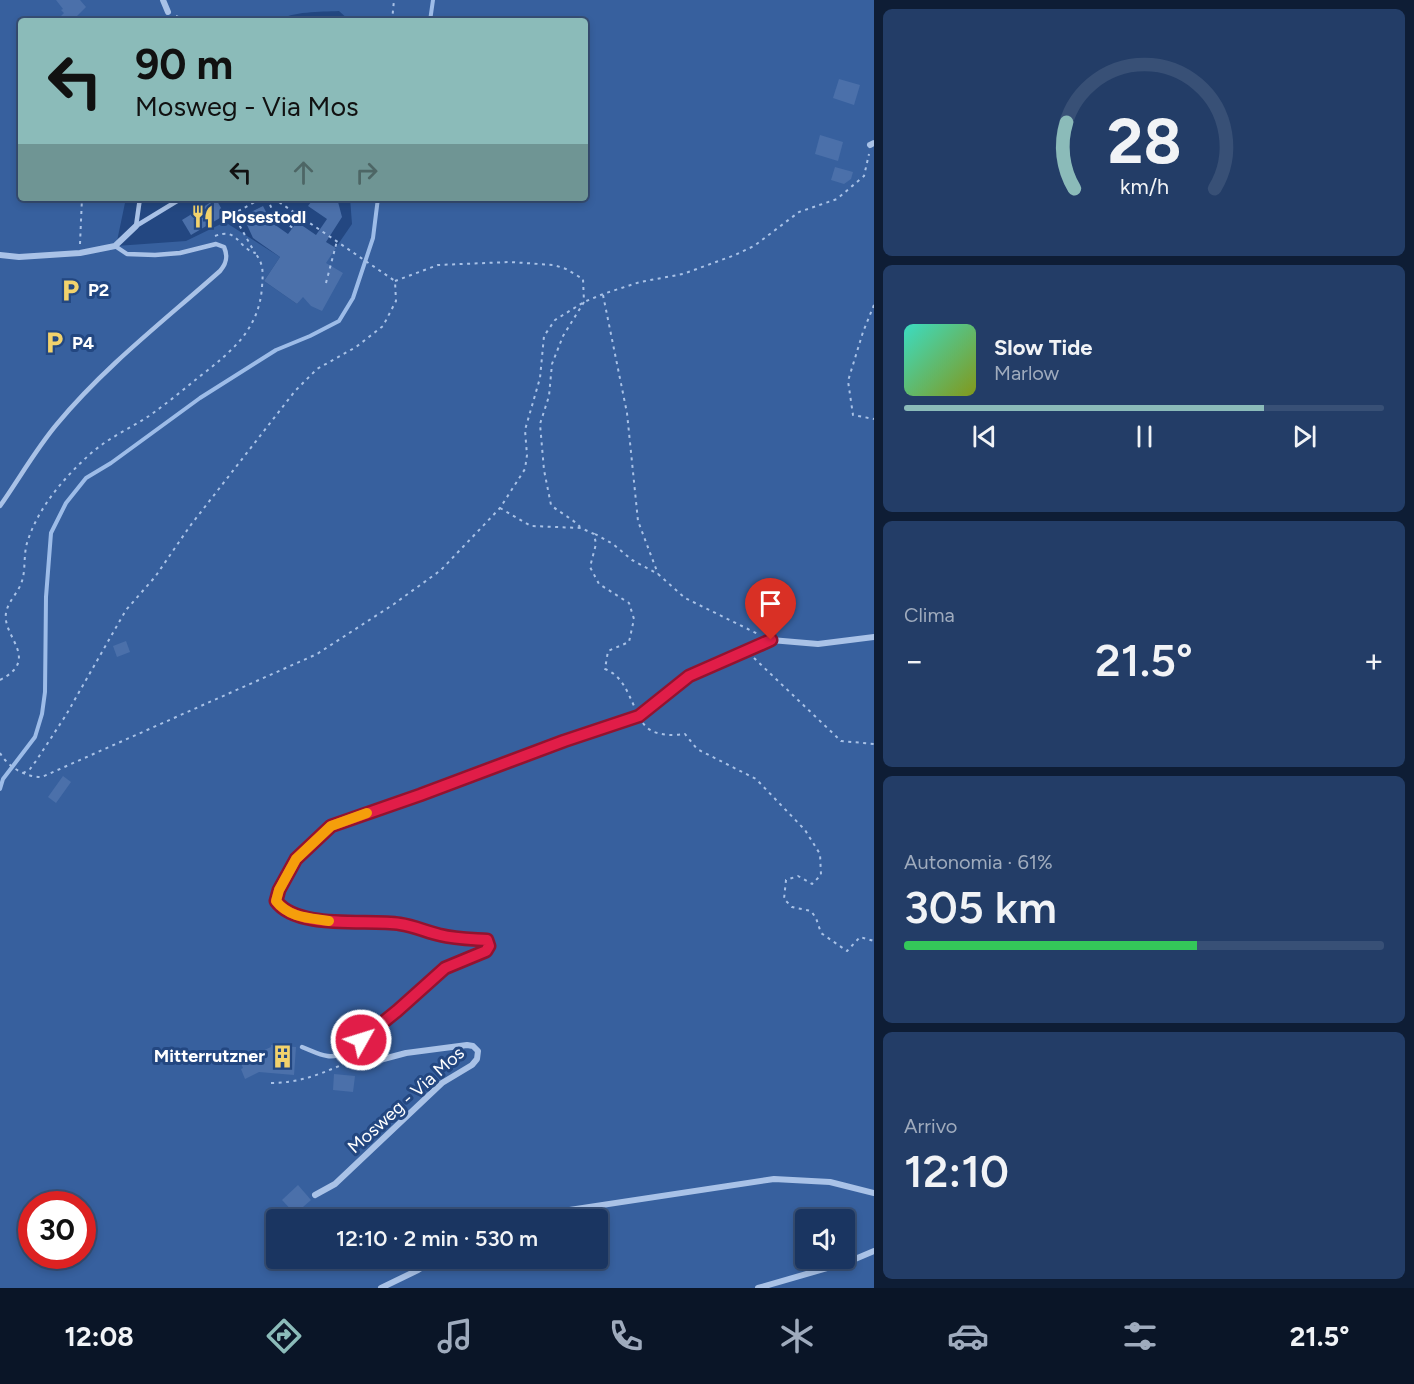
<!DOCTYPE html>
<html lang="it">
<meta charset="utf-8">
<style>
:root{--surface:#1a3561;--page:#233d67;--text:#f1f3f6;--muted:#9fabbd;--line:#385076;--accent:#8bbbb9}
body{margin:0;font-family:Figtree,sans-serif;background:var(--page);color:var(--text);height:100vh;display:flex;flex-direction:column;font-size:22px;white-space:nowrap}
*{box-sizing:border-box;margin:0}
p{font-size:20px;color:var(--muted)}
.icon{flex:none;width:33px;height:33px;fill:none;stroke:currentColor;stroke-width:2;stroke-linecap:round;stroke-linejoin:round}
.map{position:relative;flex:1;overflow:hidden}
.panel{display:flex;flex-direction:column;gap:9px;padding:9px;background:#0e1d35;width:540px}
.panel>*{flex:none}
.banner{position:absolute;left:18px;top:18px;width:570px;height:183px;border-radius:6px;box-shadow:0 3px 9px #0003,0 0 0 2px var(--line);background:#8bbbb9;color:#111;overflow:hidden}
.controls{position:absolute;left:795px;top:1209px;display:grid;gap:12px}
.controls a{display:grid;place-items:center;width:60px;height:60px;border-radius:6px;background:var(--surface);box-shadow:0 3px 9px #0003,0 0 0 2px var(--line);font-size:30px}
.speed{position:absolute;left:18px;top:1191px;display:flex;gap:12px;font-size:30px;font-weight:700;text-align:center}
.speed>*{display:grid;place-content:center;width:78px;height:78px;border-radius:50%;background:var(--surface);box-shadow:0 3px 9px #0003,0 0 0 2px var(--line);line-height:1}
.speed .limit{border:9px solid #d22;background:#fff;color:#111}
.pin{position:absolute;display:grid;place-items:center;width:51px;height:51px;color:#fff;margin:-62px -26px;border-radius:50% 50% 50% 0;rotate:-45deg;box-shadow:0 0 6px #0007}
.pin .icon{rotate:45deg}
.me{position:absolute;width:66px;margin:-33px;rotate:51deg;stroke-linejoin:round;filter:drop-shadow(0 0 4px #0008)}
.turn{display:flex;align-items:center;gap:21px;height:126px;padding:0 18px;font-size:27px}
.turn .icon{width:78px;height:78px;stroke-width:2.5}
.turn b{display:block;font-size:42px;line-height:51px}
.lanes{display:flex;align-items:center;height:57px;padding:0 18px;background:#0003;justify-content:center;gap:30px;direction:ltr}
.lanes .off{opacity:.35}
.big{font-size:45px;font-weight:600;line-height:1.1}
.panel .card{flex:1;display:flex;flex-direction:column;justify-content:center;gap:9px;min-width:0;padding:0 21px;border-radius:9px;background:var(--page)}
.panel .dial{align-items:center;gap:0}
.dial svg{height:156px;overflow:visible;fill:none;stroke:var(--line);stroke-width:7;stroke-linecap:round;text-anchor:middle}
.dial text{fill:var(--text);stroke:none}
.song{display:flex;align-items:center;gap:18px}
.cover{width:72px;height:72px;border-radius:9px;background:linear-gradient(135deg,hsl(170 70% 55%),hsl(70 70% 35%))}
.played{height:6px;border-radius:3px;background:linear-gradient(90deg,var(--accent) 75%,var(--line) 75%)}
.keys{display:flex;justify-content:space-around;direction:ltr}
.heat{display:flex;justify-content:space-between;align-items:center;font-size:33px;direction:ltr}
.charge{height:9px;border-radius:4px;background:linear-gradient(90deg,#34c759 61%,var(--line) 0)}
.trip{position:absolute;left:266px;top:1209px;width:342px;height:60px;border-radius:6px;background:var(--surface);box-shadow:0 3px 9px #0003,0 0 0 2px var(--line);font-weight:600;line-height:60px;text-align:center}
.tab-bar{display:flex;height:96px;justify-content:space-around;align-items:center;background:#0a1527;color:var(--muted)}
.tab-bar .icon{width:42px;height:42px}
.tab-bar .on{color:var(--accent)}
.tab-bar b{font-size:27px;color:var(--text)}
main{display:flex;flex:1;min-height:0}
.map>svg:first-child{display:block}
.green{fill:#37609e;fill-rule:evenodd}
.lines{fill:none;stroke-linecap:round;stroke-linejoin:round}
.stream{stroke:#9dbce8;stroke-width:4}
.building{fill:#4b70aa}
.path{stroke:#a9c2e7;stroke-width:2;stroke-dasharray:3 4.5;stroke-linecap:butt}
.lane{stroke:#a9c2e7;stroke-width:4.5}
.street{stroke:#a9c2e7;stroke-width:6}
.route-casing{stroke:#92132f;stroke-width:15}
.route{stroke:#e11d48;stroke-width:10}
.slow{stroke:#f59e0b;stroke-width:10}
.labels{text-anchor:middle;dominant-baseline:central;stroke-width:6;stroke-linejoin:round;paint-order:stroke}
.poi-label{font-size:18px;font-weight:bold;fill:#fff;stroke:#234781;text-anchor:start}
.street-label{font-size:18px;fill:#fff;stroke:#234781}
</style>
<main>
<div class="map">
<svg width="874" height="1288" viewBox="0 0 874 1288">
<rect width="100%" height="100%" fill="#234781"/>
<path class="green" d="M0 0H874V1288H0ZM339 11 350 21H585V198H350L352 224 297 304 264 281 280 257 225 222 186 241 116 246 126 198H21V21H276C294 11 319 12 339 11ZM32 1204H82V1256H32ZM276 1220H597V1258H276ZM806 1220H844V1258H806Z"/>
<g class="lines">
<g class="stream">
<polyline points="430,21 433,0"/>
<polyline points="0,789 3,779 35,737 42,714 45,692 46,597 51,533 66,503 86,478 111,463 200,398 276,350 310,336 339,321 353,298 373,238 378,198"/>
</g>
</g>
<g class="building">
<polygon points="56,0 80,0 86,7 72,21 56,21 64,13 61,10 63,9"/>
<polygon points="839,79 860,85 854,105 833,98"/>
<polygon points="820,135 843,142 838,161 815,154"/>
<polygon points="835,167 853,172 851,179 844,184 831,180"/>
<polygon points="314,198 337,198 342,217 326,242 336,248 326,263 343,273 322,311 311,306 303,297 297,304 264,281 280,257 253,238 243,216 263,206 271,222 288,234 297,222 316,235 327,219 308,206"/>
<polygon points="216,199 225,215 191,235 182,220"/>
<polygon points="126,641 130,652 117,657 113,646"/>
<polygon points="63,776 71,782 56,803 48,797"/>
<polygon points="271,1045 296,1047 294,1075 259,1072 245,1079 241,1069 243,1068 240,1061 271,1047"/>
<polygon points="334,1074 355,1076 353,1092 333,1090"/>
<polygon points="298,1185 311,1200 295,1214 282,1200"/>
</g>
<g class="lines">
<g class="path">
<polyline points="176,16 187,21"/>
<polyline points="392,21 394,0"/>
<polyline points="267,198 275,216 293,228"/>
<polyline points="273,198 395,281"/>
<path d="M215 236C238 227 237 247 255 253L233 214 262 198"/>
<polyline points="80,244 82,198"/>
<path d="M395 281 438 265 510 262 554 265 566 269 583 279 584 302 563 336 552 364 549 396 540 424 544 470 551 505C560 513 572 518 580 527"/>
<polyline points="326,283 337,241"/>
<polyline points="603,295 627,413 638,521 658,574"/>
<polyline points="874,305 863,332 848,381 853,415 874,419"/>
<path d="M500 508 531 526 581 528 594 534 596 544 590 567 599 584 629 603 634 619 629 642 608 651 605 669C622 676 627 691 635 708"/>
<polyline points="595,534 613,544 632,560 658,574 685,598 760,635"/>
<polyline points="754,658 841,741 874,744"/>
<path d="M0 680C41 659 2 637 6 613 8 601 19 592 22 581 26 569 23 553 28 540 39 507 63 479 88 456 106 439 129 429 149 416 166 404 183 390 199 377 231 352 259 330 262 287 263 273 264 264 255 253"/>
<path d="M643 723C651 736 672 736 685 734L697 749 756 779 805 830 820 854 821 875 812 884 798 876 786 880 784 899 792 907 811 911 816 918 821 933 847 951 860 937 874 941"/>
<path d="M0 753C8 767 25 777 42 777L317 654 394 604 441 570 500 508 525 469 527 455 525 430 540 378 544 336 555 320 584 302 603 294 640 282 683 274 735 255 754 246 799 212 837 199 864 176 869 154"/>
<polyline points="23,773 30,769 36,761 66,715 126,610 155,577 190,526 295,391 317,369 356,347 383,326 396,301 395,281"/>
<path d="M271 1083C296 1083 316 1076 339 1066"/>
</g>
<g class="lane">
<polyline points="136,226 182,198"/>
<polyline points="136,226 140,198"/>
<path d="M0 506C19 479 36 449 57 424 105 366 165 320 220 271 227 263 228 256 224 247L216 244 180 253 155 255 127 254 115 246"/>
<path d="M302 1047C320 1054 328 1061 347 1052"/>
</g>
<g class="street">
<polyline points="163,0 168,12"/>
<polyline points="870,145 874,143"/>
<polyline points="0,255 19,257 80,253 115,246 136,226"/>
<path d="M315 1195 335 1184 442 1083 472 1065 477 1059 478 1051 473 1046 467 1045 406 1053 357 1066 348 1065 345 1059 347 1052 397 1011 445 968 486 951 489 946 487 940C472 939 455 939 440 935 427 932 414 926 400 924 367 919 297 931 276 901L278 889 296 859 331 826 421 795 564 741 639 716 689 676 771 640 818 644 874 637"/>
<polyline points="503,1220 774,1179 830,1182 874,1193"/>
<polyline points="381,1288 418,1270 437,1258"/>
<polyline points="758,1288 848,1262 874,1251"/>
</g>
</g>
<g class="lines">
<defs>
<path id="route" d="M361 1040 397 1011 445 968 486 951 489 946 487 940C472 939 455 939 440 935 427 932 414 926 400 924 367 919 297 930 276 901L279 890 296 859 331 826 420 795 564 741 639 716 689 676 771 640"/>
</defs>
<use href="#route" class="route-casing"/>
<use href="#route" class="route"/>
<path class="slow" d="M329 921C310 918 289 918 276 901L279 890 296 859 331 826 367 813"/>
</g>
<defs>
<symbol id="restaurant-bare" viewBox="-9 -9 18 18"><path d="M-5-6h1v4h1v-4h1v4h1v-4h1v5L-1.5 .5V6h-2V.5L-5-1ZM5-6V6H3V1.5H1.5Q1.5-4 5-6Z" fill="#f2d26c" stroke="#234781" stroke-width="2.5" paint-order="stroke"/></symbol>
<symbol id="parking-bare" viewBox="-9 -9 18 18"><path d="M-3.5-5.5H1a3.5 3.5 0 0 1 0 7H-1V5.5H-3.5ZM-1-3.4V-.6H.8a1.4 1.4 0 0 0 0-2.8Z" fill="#f2d26c" stroke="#234781" stroke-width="2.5" paint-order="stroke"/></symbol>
<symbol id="building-bare" viewBox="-9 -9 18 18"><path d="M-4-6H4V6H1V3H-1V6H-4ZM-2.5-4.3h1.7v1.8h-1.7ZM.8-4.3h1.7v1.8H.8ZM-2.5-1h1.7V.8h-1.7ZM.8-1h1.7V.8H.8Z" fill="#f2d26c" stroke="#234781" stroke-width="2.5" paint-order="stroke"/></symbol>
</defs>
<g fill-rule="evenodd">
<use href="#restaurant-bare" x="186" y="200" width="33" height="33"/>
<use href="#parking-bare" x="54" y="274" width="33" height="33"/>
<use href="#parking-bare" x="38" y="326" width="33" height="33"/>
<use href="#building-bare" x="266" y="1040" width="33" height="33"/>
</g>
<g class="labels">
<g class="poi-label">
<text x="221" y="217">Plosestodl</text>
<text x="88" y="290">P2</text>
<text x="72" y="343">P4</text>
<text x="265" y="1056" text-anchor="end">Mitterrutzner</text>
</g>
<g class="street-label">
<text transform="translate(406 1100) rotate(-42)">Mosweg - Via Mos</text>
</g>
</g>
</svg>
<div class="controls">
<a><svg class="icon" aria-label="sound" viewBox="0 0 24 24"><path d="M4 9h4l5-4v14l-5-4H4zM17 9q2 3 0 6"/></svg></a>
</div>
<div class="speed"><div class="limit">30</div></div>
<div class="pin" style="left:771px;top:640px;background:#d93025"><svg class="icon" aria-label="arrive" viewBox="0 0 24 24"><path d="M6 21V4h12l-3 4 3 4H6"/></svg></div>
<svg class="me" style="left:361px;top:1040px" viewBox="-20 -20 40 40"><circle r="17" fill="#e11d48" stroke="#fff" stroke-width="3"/><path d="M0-11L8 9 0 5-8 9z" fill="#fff"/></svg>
<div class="trip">12:10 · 2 min · 530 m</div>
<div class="banner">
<div class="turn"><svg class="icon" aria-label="left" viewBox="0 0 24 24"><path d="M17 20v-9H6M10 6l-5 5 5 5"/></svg><div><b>90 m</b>Mosweg - Via Mos</div></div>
<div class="lanes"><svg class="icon" aria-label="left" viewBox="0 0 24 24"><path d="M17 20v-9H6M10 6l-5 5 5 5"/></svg><svg class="icon off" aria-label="ahead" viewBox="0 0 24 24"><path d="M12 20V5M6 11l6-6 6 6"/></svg><svg class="icon off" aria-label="right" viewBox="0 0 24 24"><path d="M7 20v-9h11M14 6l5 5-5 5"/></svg></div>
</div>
</div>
<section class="panel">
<div class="card dial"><svg viewBox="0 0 100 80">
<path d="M14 69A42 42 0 1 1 86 69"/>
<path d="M14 69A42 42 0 0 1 10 35" stroke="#8bbbb9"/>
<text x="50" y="56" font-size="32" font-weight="700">28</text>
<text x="50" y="72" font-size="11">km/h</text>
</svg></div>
<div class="card">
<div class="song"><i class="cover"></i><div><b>Slow Tide</b><p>Marlow</p></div></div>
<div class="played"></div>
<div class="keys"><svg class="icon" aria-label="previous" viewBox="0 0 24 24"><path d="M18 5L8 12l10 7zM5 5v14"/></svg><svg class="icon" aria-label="pause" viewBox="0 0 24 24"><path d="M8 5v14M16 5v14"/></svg><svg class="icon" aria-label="next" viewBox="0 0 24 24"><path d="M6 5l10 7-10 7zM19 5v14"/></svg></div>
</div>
<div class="card"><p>Clima</p>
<div class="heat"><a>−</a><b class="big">21.5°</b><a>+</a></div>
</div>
<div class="card"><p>Autonomia · 61%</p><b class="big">305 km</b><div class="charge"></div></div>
<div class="card"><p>Arrivo</p><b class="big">12:10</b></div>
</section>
</main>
<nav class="tab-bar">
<b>12:08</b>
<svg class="icon on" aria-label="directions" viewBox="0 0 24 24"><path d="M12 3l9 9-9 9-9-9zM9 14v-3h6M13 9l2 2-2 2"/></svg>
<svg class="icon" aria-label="music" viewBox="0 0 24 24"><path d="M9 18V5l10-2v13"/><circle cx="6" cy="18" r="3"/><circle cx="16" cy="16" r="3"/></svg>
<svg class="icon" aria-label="phone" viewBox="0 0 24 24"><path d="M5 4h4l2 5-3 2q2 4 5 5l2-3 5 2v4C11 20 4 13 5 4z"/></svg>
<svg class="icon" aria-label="climate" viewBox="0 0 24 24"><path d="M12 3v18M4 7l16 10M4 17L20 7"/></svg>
<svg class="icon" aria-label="car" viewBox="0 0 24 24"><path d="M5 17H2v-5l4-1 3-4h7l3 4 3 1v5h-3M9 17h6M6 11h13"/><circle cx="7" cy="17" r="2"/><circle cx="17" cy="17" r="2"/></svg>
<svg class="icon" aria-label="filters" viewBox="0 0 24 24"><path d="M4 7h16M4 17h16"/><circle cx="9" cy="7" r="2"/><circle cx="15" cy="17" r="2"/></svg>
<b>21.5°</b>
</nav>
